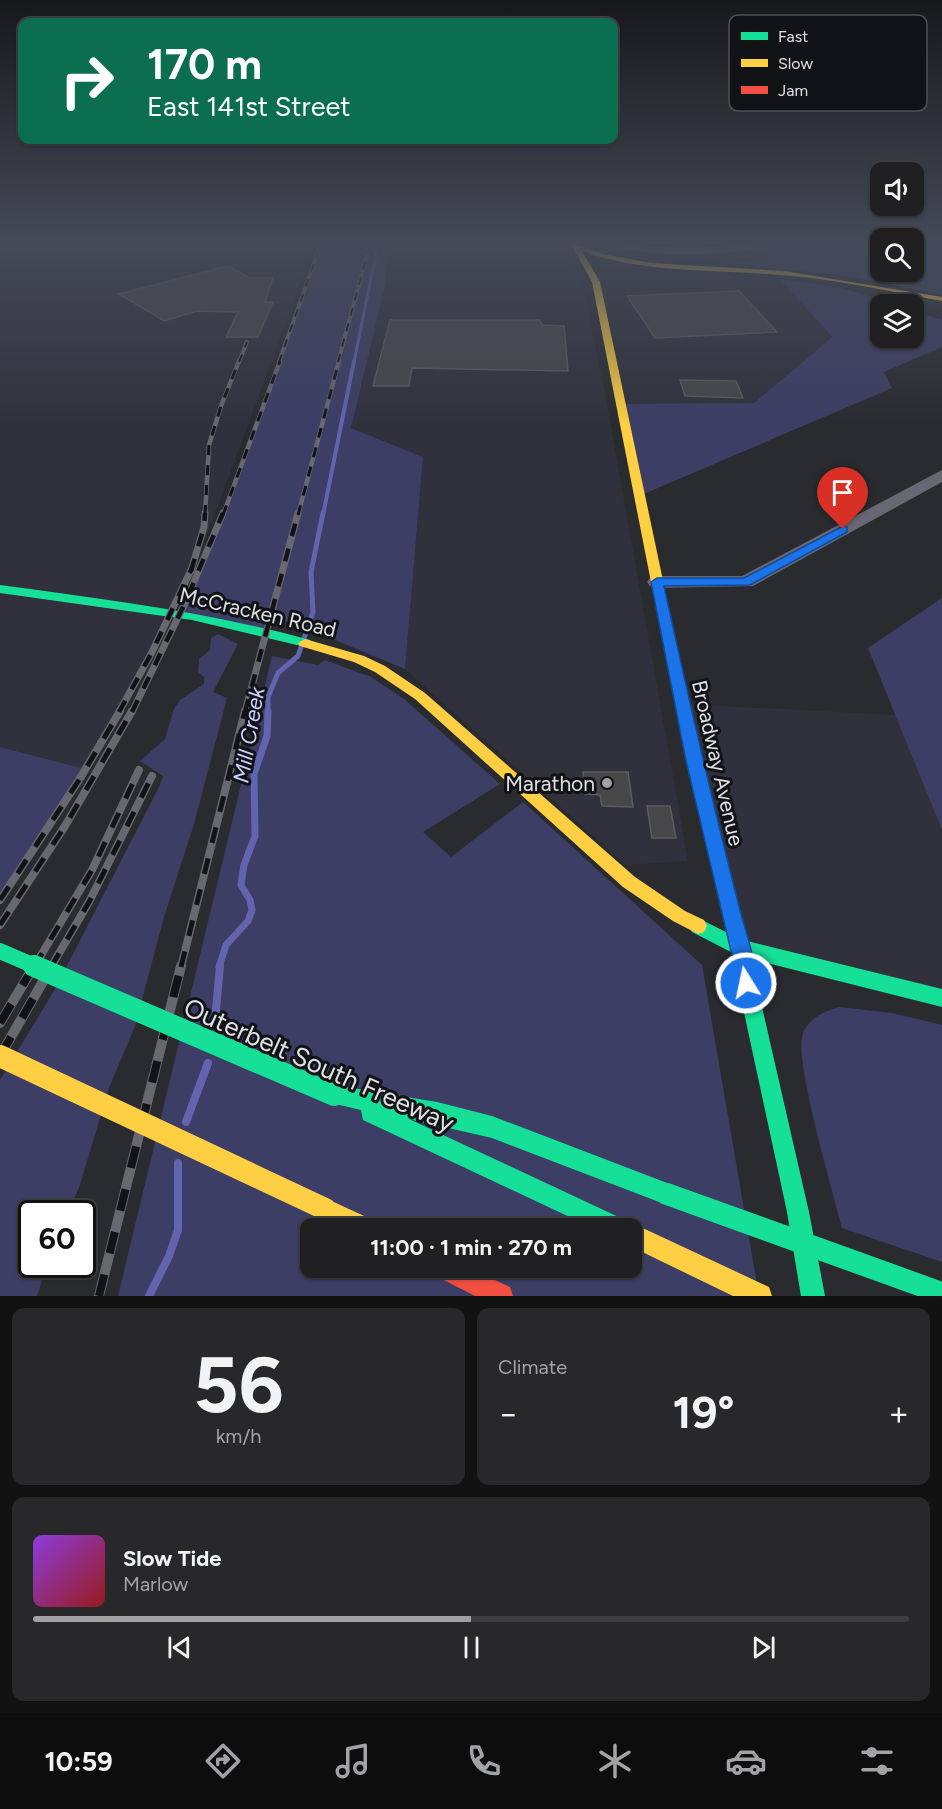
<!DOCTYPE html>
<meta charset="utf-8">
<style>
:root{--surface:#202023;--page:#28282b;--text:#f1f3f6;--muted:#a2a3a6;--line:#3d3e41;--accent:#a0a1a5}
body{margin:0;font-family:Figtree,sans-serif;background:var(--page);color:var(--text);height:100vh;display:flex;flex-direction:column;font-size:22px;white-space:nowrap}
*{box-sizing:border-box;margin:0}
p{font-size:20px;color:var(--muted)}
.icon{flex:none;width:33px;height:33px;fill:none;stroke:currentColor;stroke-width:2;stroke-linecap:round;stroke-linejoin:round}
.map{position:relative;height:1296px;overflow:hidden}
.panel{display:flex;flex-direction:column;gap:12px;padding:12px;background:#121213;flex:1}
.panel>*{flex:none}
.hud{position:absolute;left:18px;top:18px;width:600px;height:126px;border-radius:12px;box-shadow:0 2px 4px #0004,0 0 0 2px var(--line);background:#0b6e4f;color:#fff;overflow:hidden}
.fabs{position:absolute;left:870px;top:162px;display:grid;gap:12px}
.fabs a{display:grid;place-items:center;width:54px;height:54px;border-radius:12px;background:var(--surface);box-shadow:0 2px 4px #0004,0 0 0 2px var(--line);font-size:30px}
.speed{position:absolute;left:18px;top:1200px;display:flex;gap:12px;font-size:30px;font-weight:700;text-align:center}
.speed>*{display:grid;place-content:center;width:78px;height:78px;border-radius:50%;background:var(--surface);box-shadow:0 2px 4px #0004,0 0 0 2px var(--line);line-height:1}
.speed .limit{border:3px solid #111;border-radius:9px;background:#fff;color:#111}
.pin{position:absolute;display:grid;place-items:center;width:51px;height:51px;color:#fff;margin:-62px -26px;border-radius:50% 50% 50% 0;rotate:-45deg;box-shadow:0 0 6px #0007}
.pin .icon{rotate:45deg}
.me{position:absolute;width:66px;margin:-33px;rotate:350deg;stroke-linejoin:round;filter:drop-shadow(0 0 4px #0008)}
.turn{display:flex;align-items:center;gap:21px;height:126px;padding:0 30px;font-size:27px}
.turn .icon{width:78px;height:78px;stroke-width:2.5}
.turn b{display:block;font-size:42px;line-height:51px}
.big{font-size:45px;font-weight:700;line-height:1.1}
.panel .widget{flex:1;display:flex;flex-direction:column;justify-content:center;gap:9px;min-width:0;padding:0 21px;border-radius:12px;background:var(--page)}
.panel .dial{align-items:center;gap:0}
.dial b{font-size:78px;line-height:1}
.song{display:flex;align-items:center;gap:18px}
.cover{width:72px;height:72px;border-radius:9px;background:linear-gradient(135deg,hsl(270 70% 55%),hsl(0 70% 35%))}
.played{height:6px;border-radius:3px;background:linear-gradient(90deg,var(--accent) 50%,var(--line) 50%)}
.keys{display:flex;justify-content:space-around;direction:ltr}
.heat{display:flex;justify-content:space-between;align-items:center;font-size:33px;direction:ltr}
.panel .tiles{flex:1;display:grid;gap:12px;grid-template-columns:1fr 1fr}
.widget:last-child{grid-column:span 2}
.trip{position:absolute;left:300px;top:1218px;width:342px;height:60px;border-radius:12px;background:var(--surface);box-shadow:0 2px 4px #0004,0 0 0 2px var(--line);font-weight:700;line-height:60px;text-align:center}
.menu{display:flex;height:96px;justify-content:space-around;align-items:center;background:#0d0d0e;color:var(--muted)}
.menu .icon{width:42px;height:42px}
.menu .current{color:var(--accent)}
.menu b{font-size:27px;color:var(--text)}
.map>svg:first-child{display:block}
.built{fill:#30313c}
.green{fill:#3c3e66;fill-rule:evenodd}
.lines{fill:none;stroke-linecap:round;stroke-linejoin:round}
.stream-far4{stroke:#6264b0;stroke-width:3}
.stream-far3{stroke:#6264b0;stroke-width:4}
.stream-far2{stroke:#6264b0;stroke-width:5}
.stream-far1{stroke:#6264b0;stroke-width:7}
.stream{stroke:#6264b0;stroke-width:8}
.building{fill:#47474a;stroke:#5c5c5f;stroke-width:1.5}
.street{fill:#676874;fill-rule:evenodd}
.fast{fill:#16e098;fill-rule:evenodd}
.slow{fill:#ffcf43;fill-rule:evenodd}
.jam{fill:#f24e42;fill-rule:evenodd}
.rail-far4-casing{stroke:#676870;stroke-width:4}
.rail-far3-casing{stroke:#676870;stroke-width:4.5}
.rail-far2-casing{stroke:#676870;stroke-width:7}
.rail-far1-casing{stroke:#676870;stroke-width:8}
.rail-casing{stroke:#676870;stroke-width:10}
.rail-far4{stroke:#121316;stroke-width:2;stroke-dasharray:8;stroke-linecap:butt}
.rail-far3{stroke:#121316;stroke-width:3;stroke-dasharray:10;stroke-linecap:butt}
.rail-far2{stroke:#121316;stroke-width:4.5;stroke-dasharray:13;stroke-linecap:butt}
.rail-far1{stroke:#121316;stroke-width:5;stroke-dasharray:16;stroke-linecap:butt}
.rail{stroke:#121316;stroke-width:8;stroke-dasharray:22;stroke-linecap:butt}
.fast-bridge-far1{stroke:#16e098;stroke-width:16}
.fast-bridge{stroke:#16e098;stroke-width:22}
.slow-bridge{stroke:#ffcf43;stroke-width:22}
.route{fill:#1a73e8;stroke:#114b97;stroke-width:1.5}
.poi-dot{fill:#a0a1a5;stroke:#121316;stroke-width:2}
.labels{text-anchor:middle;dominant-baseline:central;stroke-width:6;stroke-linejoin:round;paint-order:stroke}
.street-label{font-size:21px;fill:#dfe0e4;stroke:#121316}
.poi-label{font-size:21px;fill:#dfe0e4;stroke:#121316;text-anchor:end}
.water-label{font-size:22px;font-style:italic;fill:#cdd1fe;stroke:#121316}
.near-street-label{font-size:26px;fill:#dfe0e4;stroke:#121316}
.key{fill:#121316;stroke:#505054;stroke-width:1.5}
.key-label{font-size:16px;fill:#dfe0e4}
</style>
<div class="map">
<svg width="942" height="1296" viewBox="0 0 942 1296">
<rect width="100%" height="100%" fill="#2a2b2f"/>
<g class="built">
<polygon points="0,244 315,244 212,522 171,613 181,614 85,769 0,747"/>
<polygon points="386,244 563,244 567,249 584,292 606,398 688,861 626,865 405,669 423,457 351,428 386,282"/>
<polygon points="674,272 780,279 832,337 754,404 621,404 592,273"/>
<polygon points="682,704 896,715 942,830 942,998 740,948"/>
</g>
<g class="green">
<polygon points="321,244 385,244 386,282 351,428 423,457 405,669 296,624 270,619 266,631 181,614 218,525"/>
<polygon points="783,244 880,244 880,272 914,272 914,244 942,244 942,295 847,276 714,262 765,263"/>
<polygon points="780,279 838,287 894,304 880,304 880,338 914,338 914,311 942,320 942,347 884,372 892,388 639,496 621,404 754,403 832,337"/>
<polygon points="942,598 942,830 868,648"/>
<polygon points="218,634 238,644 213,692 227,698 226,702 194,824 164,917 135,1026 109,1088 79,1188 67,1213 32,1214 32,1264 47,1265 37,1296 0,1296 0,1080 55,989 160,785 163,776 140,761 165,739 174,709 180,700 204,684 204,677 198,672 199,659 210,650 211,638"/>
<path d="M272 656 318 665 325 660 371 677 404 699 500 784 423 832 451 857 523 802 702 965 759 1296H118ZM310 1228H632V1268H310Z"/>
<polygon points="0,747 85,769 0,900"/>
<path d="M839 1007 892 1013 942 1025V1262L842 1228C834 1194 793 1059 803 1033 809 1018 825 1011 839 1007Z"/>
</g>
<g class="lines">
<polyline class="stream-far4" points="354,362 378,244"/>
<polyline class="stream-far3" points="323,515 354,361"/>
<polyline class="stream-far2" points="268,712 268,697 278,673 298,656 313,612 311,572 323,513"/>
<polyline class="stream-far1" points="219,967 226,945 248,921 252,910 250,900 241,885 244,865 255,836 254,774 267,736 268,711"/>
<g class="stream">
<polyline points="215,1021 220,966"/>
<polyline points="186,1122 208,1063"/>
<polyline points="149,1296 169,1256 178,1230 178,1163"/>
</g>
</g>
<g class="building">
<polygon points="228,266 250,278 273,278 265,302 273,302 258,337 226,337 238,312 197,311 164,321 119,294"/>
<polygon points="739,291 777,332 655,338 627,296"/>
<polygon points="390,320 540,320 542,325 564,326 568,371 412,368 409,386 373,386"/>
<polygon points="680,380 736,381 743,398 685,396"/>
<polygon points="583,772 628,772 633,807 602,806 600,795 585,794"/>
<polygon points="647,806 670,806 676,838 652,838"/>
</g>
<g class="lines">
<g class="street">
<path d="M611 244 685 248 754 244 760 247 754 250C707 255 660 258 613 246Z"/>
<polygon points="942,470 942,482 753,586 657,588 650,586 647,582 650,578 657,576 742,576"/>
</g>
<g class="fast">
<path d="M0 585C104 599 208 612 310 640L312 643 305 647 192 620 0 593Z"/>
<polygon points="729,896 735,899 738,904 747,941 942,989 942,1007 751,959 809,1212 825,1296 801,1296 787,1212 731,952 692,932 689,926 692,920 698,918 726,932 720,904 723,899"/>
<polygon points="334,1085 437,1102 492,1116 675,1186 678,1194 675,1202 667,1205 492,1138 409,1119 625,1220 629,1228 593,1228 363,1120 361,1110 327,1102 324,1095 327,1088"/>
</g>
<g class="slow">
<path d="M571 244H577L602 254 651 263 784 271 942 297V301C888 291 834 279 780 275 714 269 645 274 582 251L600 282 688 699 681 704 674 699 592 282Z"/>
<polygon points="305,639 364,656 385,666 425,693 635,877 685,911 704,920 707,926 704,932 698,934 673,921 623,887 415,699 375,672 354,662 300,646 298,643"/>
<polygon points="325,1198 373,1220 376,1228 341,1228 317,1217 314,1209 317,1201"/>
<polygon points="632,1223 769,1287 772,1296 733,1296 632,1247 632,1228 623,1228"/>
</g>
<g class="jam">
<polygon points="681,694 688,699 738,904 735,909 729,912 723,909 720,904 674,699"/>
<polygon points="432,1268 469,1268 510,1287 513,1296 475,1296 436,1276"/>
</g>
<defs>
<g id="rail-far4">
<polyline points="239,362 247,342"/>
<polyline points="279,362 321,244"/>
<polyline points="338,362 370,244"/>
</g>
<g id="rail-far3">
<polyline points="205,515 209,445 221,406 239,361"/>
<polyline points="223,515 280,361"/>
<polyline points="298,515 339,361"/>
</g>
<g id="rail-far2">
<polyline points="191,571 204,527 205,513"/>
<polyline points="119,712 151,654 192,568"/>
<polyline points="132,712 185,603 223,513"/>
<polyline points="245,712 298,513"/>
</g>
<g id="rail-far1">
<polyline points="0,900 79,780 120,711"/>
<polyline points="0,925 65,826 132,711"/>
<polyline points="34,967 92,870 139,770"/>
<polyline points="51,967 89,902 152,776"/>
<polyline points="181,967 245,711"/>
</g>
<g id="rail">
<polyline points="0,1023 34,966"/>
<polyline points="0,1056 52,966"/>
<polyline points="99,1296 181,966"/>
</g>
</defs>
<use href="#rail-far4" class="rail-far4-casing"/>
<use href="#rail-far3" class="rail-far3-casing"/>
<use href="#rail-far2" class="rail-far2-casing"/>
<use href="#rail-far1" class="rail-far1-casing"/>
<use href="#rail" class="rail-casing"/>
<use href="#rail-far4" class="rail-far4"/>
<use href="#rail-far3" class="rail-far3"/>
<use href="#rail-far2" class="rail-far2"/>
<use href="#rail-far1" class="rail-far1"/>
<use href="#rail" class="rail"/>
<polyline class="fast-bridge-far1" points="0,951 37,967"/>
<g class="fast-bridge">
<polyline points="34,966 334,1095"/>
<polyline points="667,1194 936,1291"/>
</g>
<polyline class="slow-bridge" points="0,1056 325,1209"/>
</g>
<linearGradient id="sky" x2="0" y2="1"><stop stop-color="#17181a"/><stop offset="0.57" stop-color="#444a58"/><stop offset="1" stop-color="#444a58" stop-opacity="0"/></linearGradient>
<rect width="942" height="425" fill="url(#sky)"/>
<path class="route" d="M843 526 847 527V532L750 585 664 586C688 696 713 805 741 914 746 931 760 973 753 989L746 992 740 989 686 761 651 582 657 578H744Z"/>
<circle class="poi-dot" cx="607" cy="783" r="6"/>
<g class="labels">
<g class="street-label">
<text transform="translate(258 612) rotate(13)">McCracken Road</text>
<text transform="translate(718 763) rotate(77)">Broadway Avenue</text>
</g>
<g class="poi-label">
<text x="595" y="783">Marathon</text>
</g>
<g class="water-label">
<text transform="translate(249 735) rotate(-80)">Mill Creek</text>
</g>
<g class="near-street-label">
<text transform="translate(319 1065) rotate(24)">Outerbelt South Freeway</text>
</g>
</g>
<rect x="729" y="15" width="198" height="96" rx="9" class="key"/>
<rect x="741" y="32" width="27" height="8" fill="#16e098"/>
<rect x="741" y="59" width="27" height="8" fill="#ffcf43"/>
<rect x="741" y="86" width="27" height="8" fill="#f24e42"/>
<g class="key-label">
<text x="778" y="42">Fast</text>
<text x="778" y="69">Slow</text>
<text x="778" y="96">Jam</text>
</g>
</svg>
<div class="fabs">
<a><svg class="icon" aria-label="sound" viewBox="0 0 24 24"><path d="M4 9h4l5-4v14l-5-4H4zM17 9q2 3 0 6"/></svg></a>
<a><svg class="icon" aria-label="search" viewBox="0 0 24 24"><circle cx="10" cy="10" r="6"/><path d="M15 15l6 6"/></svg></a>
<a><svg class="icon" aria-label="layers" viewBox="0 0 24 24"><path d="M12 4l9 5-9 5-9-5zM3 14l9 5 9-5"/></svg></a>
</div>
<div class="speed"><div class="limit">60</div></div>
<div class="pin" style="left:843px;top:529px;background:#d93025"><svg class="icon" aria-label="arrive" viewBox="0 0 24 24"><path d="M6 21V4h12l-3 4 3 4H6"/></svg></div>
<svg class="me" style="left:746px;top:983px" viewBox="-20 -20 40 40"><circle r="17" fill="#1a73e8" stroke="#fff" stroke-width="3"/><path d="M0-11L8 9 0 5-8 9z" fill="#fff"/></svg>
<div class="trip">11:00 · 1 min · 270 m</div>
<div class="hud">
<div class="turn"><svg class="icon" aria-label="right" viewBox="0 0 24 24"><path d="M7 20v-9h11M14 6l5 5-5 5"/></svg><div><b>170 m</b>East 141st Street</div></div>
</div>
</div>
<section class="panel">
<div class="tiles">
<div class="widget dial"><b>56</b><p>km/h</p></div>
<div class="widget"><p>Climate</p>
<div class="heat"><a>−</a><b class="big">19°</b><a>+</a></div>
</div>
<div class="widget">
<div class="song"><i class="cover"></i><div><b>Slow Tide</b><p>Marlow</p></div></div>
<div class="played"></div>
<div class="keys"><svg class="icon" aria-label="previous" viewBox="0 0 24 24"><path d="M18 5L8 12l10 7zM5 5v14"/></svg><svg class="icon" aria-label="pause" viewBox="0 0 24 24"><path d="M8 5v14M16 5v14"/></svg><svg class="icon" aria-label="next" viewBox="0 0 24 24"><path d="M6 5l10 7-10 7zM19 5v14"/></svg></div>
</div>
</div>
</section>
<nav class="menu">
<b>10:59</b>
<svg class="icon current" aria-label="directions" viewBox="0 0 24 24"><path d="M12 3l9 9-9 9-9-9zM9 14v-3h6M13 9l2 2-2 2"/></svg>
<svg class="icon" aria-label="music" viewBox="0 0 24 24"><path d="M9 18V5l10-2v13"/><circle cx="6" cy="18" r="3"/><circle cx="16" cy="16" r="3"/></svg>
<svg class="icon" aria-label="phone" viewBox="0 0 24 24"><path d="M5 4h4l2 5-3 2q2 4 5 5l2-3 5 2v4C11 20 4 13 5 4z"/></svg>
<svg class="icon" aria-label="climate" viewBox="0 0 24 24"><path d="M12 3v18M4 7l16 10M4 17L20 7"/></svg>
<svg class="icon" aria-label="car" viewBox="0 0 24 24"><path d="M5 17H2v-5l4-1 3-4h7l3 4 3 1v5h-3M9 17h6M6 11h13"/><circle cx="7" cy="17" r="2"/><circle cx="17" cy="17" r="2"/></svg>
<svg class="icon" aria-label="filters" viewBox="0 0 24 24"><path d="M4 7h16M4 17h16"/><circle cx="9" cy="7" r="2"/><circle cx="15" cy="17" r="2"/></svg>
</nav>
